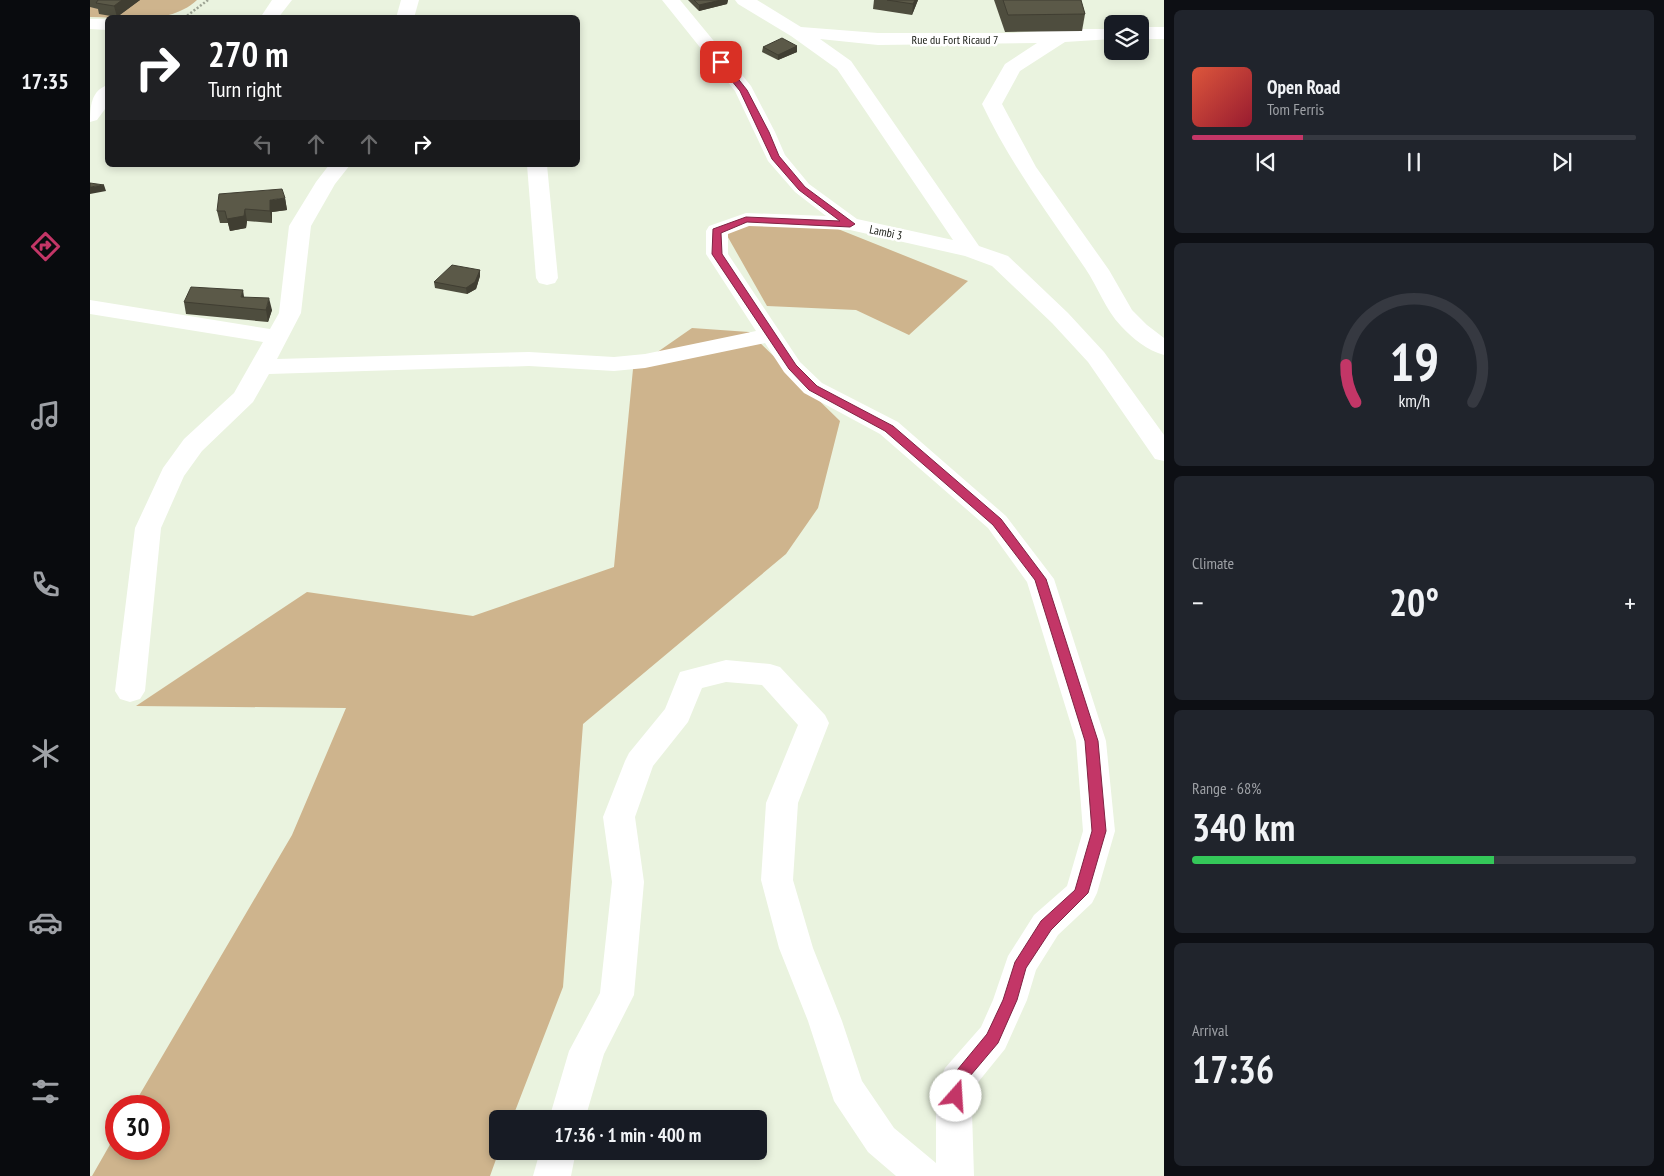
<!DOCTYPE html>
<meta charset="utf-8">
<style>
:root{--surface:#171b24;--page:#20242c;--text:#f1f3f6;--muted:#9ea1a6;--line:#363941;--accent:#c33667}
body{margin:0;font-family:"PT Sans Narrow",sans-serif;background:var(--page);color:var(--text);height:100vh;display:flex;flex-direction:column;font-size:19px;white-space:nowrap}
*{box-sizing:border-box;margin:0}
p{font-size:16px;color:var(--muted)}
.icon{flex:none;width:28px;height:28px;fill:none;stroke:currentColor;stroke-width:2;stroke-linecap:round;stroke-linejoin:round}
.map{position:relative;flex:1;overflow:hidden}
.drawer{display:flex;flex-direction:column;gap:10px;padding:10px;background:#0d0f14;width:500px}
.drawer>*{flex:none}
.hud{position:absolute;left:15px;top:15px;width:475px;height:152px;border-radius:8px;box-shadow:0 2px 8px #0003;background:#202124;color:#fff;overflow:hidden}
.fabs{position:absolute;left:1014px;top:15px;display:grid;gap:10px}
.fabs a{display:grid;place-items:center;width:45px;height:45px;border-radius:8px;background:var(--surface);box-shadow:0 2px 8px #0003;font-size:25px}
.speed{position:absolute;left:15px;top:1095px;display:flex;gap:10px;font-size:25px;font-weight:700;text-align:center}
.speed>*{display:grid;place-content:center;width:65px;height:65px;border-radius:50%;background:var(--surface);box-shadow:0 2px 8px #0003;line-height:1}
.speed .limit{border:8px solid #d22;background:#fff;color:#111}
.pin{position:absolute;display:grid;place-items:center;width:42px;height:42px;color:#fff;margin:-21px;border-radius:10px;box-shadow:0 2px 8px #0006}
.me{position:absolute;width:55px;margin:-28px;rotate:19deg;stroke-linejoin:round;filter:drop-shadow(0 0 4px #0008)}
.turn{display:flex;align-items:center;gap:18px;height:105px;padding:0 20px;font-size:22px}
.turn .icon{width:65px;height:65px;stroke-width:2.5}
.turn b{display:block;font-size:35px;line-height:42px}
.lanes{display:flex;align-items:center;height:48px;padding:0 20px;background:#0003;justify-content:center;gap:25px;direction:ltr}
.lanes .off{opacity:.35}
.big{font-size:38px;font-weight:800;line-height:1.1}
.drawer .widget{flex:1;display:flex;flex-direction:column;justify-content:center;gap:8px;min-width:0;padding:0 18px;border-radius:8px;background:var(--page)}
.drawer .dial{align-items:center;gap:0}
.dial svg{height:130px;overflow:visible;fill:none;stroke:var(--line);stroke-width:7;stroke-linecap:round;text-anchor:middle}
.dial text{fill:var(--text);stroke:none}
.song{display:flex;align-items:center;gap:15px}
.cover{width:60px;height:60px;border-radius:8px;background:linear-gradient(135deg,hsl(10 70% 55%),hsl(350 70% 35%))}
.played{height:5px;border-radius:2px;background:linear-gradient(90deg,var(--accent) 25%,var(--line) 25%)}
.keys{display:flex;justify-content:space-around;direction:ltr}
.heat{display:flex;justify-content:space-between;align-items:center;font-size:28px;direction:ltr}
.charge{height:8px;border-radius:4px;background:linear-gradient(90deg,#34c759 68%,var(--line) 0)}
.trip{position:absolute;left:399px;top:1110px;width:278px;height:50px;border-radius:8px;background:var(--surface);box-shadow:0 2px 8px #0003;font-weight:800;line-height:50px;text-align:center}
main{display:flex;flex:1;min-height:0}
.tab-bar{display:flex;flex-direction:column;width:90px;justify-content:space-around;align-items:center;background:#090b0e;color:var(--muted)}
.tab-bar .icon{width:35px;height:35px}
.tab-bar .current{color:var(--accent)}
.tab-bar b{font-size:22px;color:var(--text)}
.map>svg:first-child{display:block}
.forest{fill:#ceb48d}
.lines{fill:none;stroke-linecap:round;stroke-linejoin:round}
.path{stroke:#9da394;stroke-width:2.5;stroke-dasharray:2 2;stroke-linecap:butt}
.minor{fill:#fff;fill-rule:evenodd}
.wall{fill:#4e4d3e}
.shaded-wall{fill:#403e32}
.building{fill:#5b5948;stroke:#403e32}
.route{fill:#c33667;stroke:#7f2343}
.labels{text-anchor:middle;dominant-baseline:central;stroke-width:5;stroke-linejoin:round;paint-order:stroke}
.far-street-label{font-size:12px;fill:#191c15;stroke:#fff}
</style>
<main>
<nav class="tab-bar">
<b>17:35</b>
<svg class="icon current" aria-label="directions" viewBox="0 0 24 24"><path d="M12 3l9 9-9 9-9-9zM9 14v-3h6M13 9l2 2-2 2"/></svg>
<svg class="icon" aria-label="music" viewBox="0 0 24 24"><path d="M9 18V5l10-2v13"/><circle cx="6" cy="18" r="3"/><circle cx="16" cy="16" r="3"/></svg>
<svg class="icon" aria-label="phone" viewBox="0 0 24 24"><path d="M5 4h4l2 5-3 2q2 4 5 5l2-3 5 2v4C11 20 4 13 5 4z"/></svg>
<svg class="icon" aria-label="climate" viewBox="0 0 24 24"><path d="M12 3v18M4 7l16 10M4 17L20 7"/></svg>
<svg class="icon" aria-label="car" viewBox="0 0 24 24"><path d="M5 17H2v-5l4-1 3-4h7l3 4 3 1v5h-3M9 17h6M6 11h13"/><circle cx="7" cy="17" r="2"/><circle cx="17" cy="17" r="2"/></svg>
<svg class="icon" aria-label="filters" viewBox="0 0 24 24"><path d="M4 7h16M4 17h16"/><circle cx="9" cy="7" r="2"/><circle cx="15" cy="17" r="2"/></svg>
</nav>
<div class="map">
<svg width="1074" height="1176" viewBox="0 0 1074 1176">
<rect width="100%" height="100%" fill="#eaf3df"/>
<g class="forest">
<path d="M0 0H107C79 26 35 17 0 17Z"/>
<polygon points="658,224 738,225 878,281 819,335 766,310 677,306 635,232"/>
<polygon points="602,328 659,332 750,421 728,508 696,554 493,724 473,987 422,1119 408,1119 408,1151 409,1151 400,1176 2,1176 26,1134 26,1149 69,1149 69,1106 43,1106 202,835 256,708 46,706 217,592 383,616 524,567 543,369"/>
</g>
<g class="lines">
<polyline class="path" points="94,18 118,0"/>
<g class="minor">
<polygon points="182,0 202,0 188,18 170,18"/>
<polygon points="311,0 329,0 324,18 306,18"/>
<path d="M572 0H590L661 86 685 132 695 155 719 184 767 219 863 240 747 69 701 36 648 4 645 0H667L711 27 788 33H923L973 29H1022V39L975 42 930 71 912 104 946 167 1019 270 1042 310 1057 325 1074 338V355C1058 351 1042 338 1031 326 1015 309 1008 287 995 268 958 214 920 163 892 104L915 64 947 43 788 45 730 39 761 61 889 246 918 256 978 313 1014 352 1074 435V461L1065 459 998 362 962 323 902 266 875 256 760 230 659 226 638 234V254L710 362 732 383 808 422 916 516 964 579 1016 741 1025 831 1007 893 1002 903 968 935 946 970 937 1000 915 1049 885 1086 882 1112 884 1176H806L778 1152 744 1101 718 1021 689 948 671 880 676 803 708 725 672 685 636 682 612 688 598 722 563 766 545 817 554 882 544 995 514 1054 495 1119H459L479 1051 510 993 522 882 513 817 535 761 539 753 575 709 590 672 636 660 680 664 690 667 735 715 739 723 708 803 703 880 723 948 752 1021 772 1081 804 1128 846 1163V1112L850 1080 855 1068 891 1027 903 1000 918 956 944 915 977 886 993 831 986 741 937 582 898 528 790 434 714 393 694 372 675 343 555 368 524 371 439 366 179 374 163 402 112 451 94 476 71 528 55 691 50 699 40 702 30 699 25 691 45 528 73 468 94 439 144 393 173 342 0 314V300L180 329 189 313 199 226 226 182 239 165H260L245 184 221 226 211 313 187 359 439 352 524 357 555 354 666 331 616 254V231L619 226 656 213 736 216 705 192 678 161 645 91Z"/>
<polygon points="0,19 18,19 18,30 0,29"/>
<rect x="1050" y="27" width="24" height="12"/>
<path d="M18 85V105L7 120 0 122C0 107 1 90 18 85Z"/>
<polygon points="437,165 457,165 468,278 465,283 457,285 449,283 446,278"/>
<polygon points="450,1151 486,1151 481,1176 443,1176"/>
</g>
</g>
<g class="wall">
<polygon points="0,0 50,0 27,17 9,14 8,9 0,7"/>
<polygon points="598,0 638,0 637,4 609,11"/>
<polygon points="784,0 828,0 822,15 783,9"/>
<polygon points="904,0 991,0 995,14 992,31 915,32"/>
<polygon points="707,46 707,52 688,60 672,52 673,47"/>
<polygon points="195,198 197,210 182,212 182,223 157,221 156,228 140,231 138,223 130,223 127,211"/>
<polygon points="390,270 390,276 386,289 377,294 345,288 344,282"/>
<polygon points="154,297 182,310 178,322 96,314 94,302"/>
</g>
<g class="shaded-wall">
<polygon points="32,0 50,0 27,17 24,6"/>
<polygon points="631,0 638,0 637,4 609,11 609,5"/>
<polygon points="825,0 828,0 822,15 823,4"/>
<polygon points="707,46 707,52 688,60 688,55"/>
<polygon points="14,185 16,191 0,194 0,187"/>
<polygon points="195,198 197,210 182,212 182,223 180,211 180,200"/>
<polygon points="155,209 157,221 156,228 140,231 137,219"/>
<polygon points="390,270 390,276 386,289 377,294 376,288"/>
<polygon points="153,290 155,303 151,297"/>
<polygon points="179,298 182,310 178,322 176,310"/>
</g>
<g class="building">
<polygon points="8,0 32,0 24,6 6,3"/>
<polygon points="604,0 631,0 609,5"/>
<polygon points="797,0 825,0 823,4"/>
<polygon points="913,0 991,0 995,14 918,15"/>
<polygon points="692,38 707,46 688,55 673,47"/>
<polygon points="0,183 14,185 0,187"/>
<polygon points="192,189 195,198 180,200 180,211 155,209 154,216 137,219 135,211 127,211 129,194"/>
<polygon points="362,265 390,270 385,282 376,288 344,282"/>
<polygon points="101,287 153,290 151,297 179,298 176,310 94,302"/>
</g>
<polygon class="route" points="628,61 634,61 657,90 679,132 689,156 715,187 765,224 760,227 657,222 631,233 632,254 706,365 727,386 803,426 911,519 956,579 1008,741 1016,831 998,893 961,930 936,968 927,1000 908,1043 875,1082 871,1101 866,1103 861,1101 858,1096 863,1075 897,1034 913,1000 925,962 951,921 985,890 1002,831 995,741 945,580 903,525 795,431 719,390 699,369 622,254 623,229 656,217 750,221 709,190 682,159 650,91 628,64"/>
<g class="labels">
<g class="far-street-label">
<text x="865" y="39">Rue du Fort Ricaud 7</text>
<text transform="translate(796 232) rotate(12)">Lambi 3</text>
</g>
</g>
</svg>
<div class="fabs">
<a><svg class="icon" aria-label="layers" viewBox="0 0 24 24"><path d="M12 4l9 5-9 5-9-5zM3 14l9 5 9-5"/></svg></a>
</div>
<div class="speed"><div class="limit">30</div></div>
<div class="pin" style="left:631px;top:62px;background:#d93025"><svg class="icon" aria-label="arrive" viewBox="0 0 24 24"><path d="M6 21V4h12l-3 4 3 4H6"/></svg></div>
<svg class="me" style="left:866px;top:1096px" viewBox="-20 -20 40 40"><circle r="19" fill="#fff"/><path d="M0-13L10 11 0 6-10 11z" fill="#c33667"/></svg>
<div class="trip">17:36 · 1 min · 400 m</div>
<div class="hud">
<div class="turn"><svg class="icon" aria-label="right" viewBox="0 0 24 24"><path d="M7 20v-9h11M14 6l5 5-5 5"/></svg><div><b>270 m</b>Turn right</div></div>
<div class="lanes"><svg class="icon off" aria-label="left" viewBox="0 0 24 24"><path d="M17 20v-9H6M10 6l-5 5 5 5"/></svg><svg class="icon off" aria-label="ahead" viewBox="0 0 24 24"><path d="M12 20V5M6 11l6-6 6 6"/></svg><svg class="icon off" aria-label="ahead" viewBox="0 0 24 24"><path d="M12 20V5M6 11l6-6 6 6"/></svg><svg class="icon" aria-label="right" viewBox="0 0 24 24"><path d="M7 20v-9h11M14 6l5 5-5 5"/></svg></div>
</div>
</div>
<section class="drawer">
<div class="widget">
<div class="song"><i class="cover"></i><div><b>Open Road</b><p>Tom Ferris</p></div></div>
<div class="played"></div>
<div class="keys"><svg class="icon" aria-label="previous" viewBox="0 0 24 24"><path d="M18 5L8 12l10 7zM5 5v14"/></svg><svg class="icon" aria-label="pause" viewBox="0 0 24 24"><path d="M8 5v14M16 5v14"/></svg><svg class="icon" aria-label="next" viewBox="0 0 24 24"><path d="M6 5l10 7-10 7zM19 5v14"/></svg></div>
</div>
<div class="widget dial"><svg viewBox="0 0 100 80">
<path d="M14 69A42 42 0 1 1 86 69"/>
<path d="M14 69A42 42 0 0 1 8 46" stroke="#c33667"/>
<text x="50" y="56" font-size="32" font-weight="700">19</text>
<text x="50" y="72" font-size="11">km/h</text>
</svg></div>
<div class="widget"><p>Climate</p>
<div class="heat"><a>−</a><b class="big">20°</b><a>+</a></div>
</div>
<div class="widget"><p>Range · 68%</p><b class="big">340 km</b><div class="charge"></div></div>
<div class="widget"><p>Arrival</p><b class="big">17:36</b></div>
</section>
</main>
